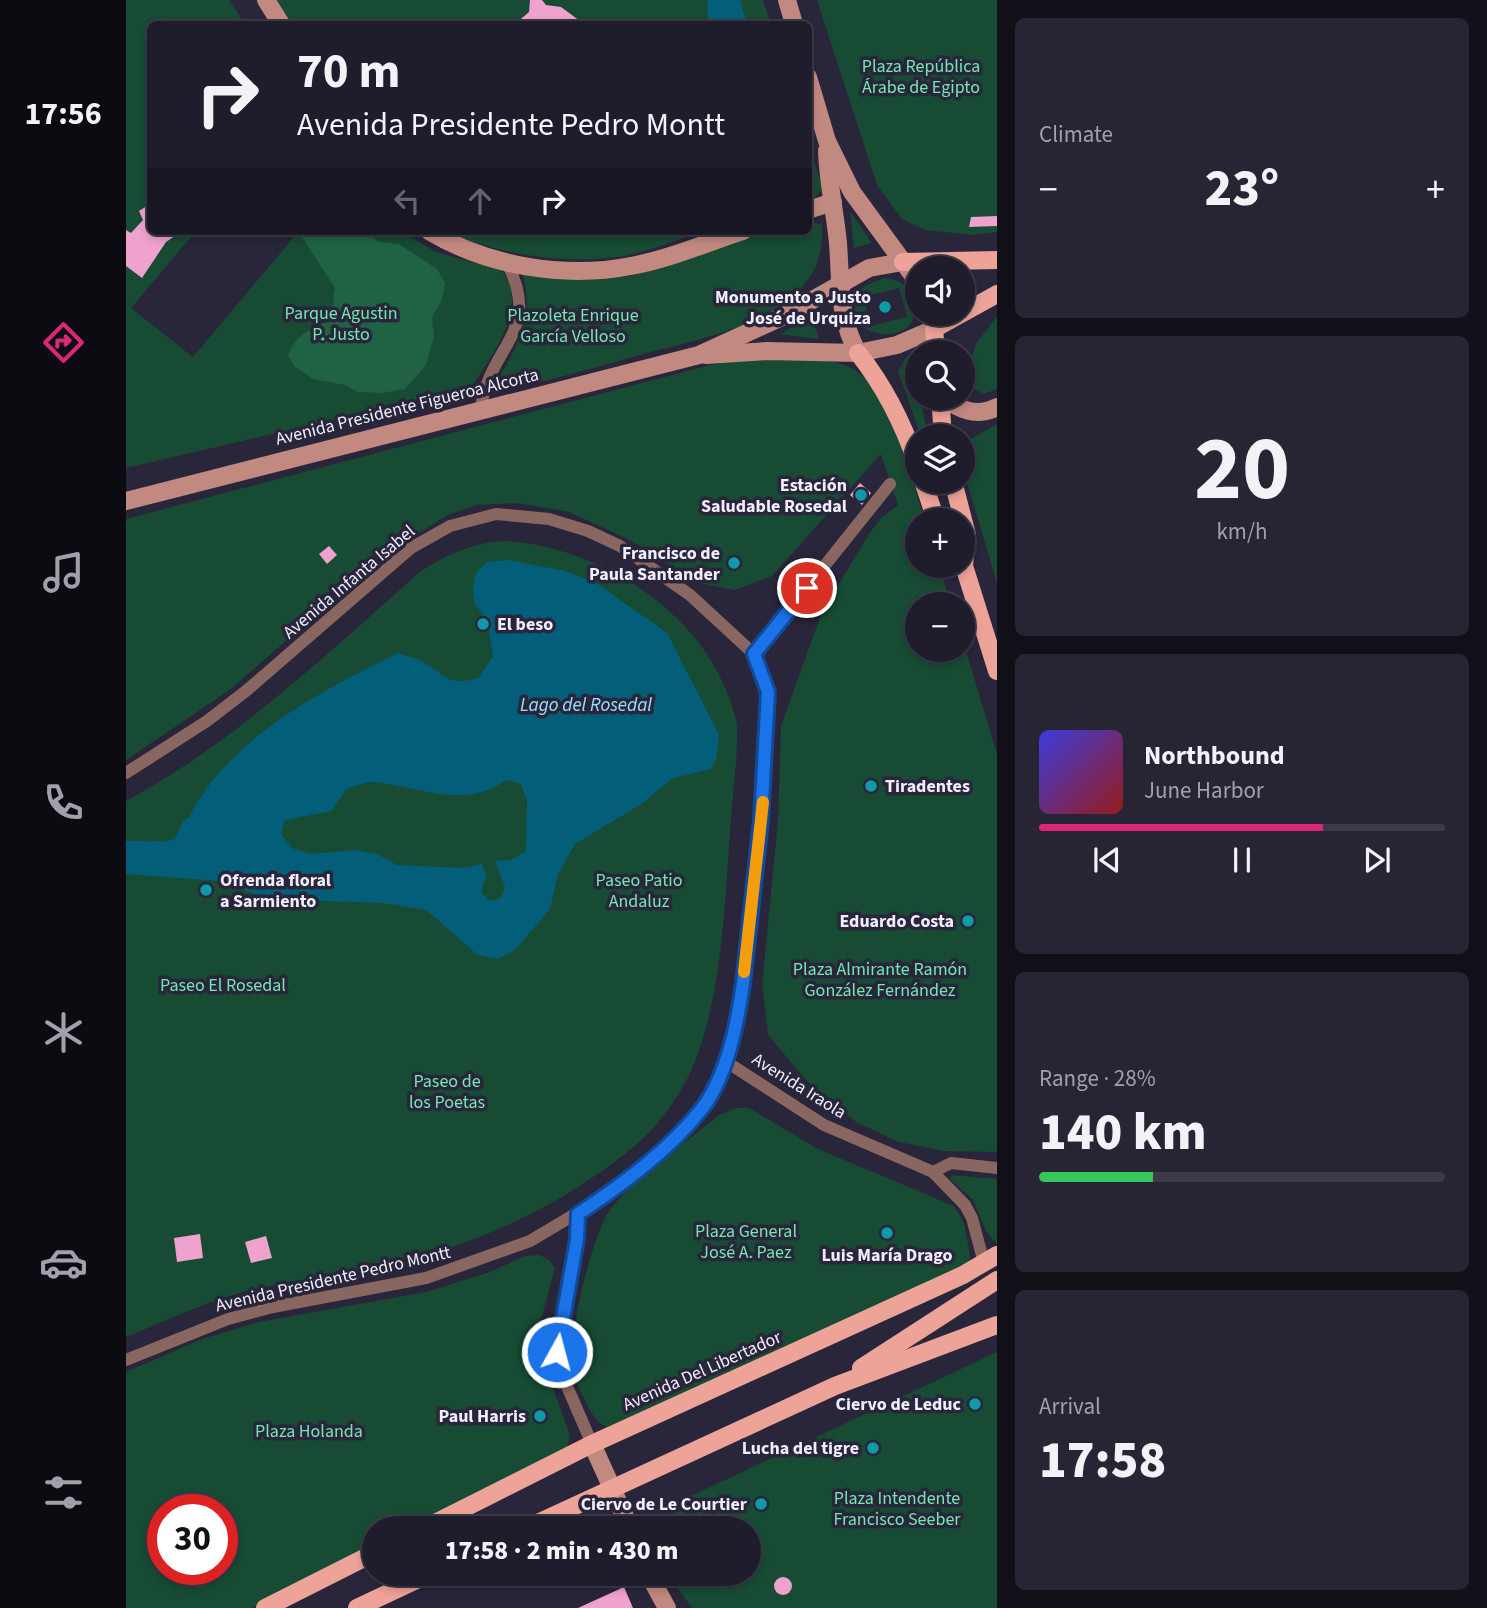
<!DOCTYPE html>
<meta charset="utf-8">
<style>
:root{--surface:#1f1c2c;--page:#272534;--text:#f1f3f6;--muted:#a1a1a9;--line:#3c3a48;--accent:#db2777}
body{margin:0;font-family:"Source Sans 3",sans-serif;background:var(--page);color:var(--text);height:100vh;display:flex;flex-direction:column;font-size:26px;white-space:nowrap}
*{box-sizing:border-box;margin:0}
p{font-size:23px;color:var(--muted)}
.icon{flex:none;width:38px;height:38px;fill:none;stroke:currentColor;stroke-width:2;stroke-linecap:round;stroke-linejoin:round}
.map{position:relative;flex:1;overflow:hidden}
.sheet{display:flex;flex-direction:column;gap:18px;padding:18px;background:#110f18;width:490px}
.sheet>*{flex:none}
.top-card{position:absolute;left:21px;top:21px;width:665px;height:214px;border-radius:10px;box-shadow:0 4px 10px #0003,0 0 0 2px var(--line);background:#1f1c2c;color:var(--text);overflow:hidden}
.tools{position:absolute;left:779px;top:256px;display:grid;gap:14px}
.tools a{display:grid;place-items:center;width:70px;height:70px;border-radius:50%;background:var(--surface);box-shadow:0 4px 10px #0003,0 0 0 2px var(--line);font-size:35px}
.speed{position:absolute;left:21px;top:1494px;display:flex;gap:14px;font-size:35px;font-weight:700;text-align:center}
.speed>*{display:grid;place-content:center;width:91px;height:91px;border-radius:50%;background:var(--surface);box-shadow:0 4px 10px #0003,0 0 0 2px var(--line);line-height:1}
.speed .limit{border:10px solid #d22;background:#fff;color:#111}
.pin{position:absolute;display:grid;place-items:center;width:60px;height:60px;color:#fff;margin:-30px;border:4px solid #fff;border-radius:50%;box-shadow:0 2px 7px #0007}
.me{position:absolute;width:77px;margin:-38px;rotate:7deg;stroke-linejoin:round;filter:drop-shadow(0 0 5px #0008)}
.turn{display:flex;align-items:center;gap:24px;height:147px;padding:0 35px;font-size:32px}
.turn .icon{width:91px;height:91px;stroke-width:2.5}
.turn b{display:block;font-size:49px;line-height:60px}
.lanes{display:flex;align-items:center;height:66px;padding:0 35px;background:#0003;justify-content:center;gap:35px;direction:ltr}
.lanes .off{opacity:.35}
.big{font-size:52px;font-weight:800;line-height:1.1}
.sheet .widget{flex:1;display:flex;flex-direction:column;justify-content:center;gap:10px;min-width:0;padding:0 24px;border-radius:10px;background:var(--page)}
.sheet .dial{align-items:center;gap:0}
.dial b{font-size:91px;line-height:1}
.song{display:flex;align-items:center;gap:21px}
.cover{width:84px;height:84px;border-radius:10px;background:linear-gradient(135deg,hsl(240 70% 55%),hsl(0 70% 35%))}
.played{height:7px;border-radius:4px;background:linear-gradient(90deg,var(--accent) 70%,var(--line) 70%)}
.keys{display:flex;justify-content:space-around;direction:ltr}
.heat{display:flex;justify-content:space-between;align-items:center;font-size:38px;direction:ltr}
.charge{height:10px;border-radius:5px;background:linear-gradient(90deg,#34c759 28%,var(--line) 0)}
.trip{position:absolute;left:236px;top:1516px;width:399px;height:70px;border-radius:35px;background:var(--surface);box-shadow:0 4px 10px #0003,0 0 0 2px var(--line);font-weight:800;line-height:70px;text-align:center}
main{display:flex;flex:1;min-height:0}
.dock{display:flex;flex-direction:column;width:126px;justify-content:space-around;align-items:center;background:#0c0b12;color:var(--muted)}
.dock .icon{width:49px;height:49px}
.dock .current{color:var(--accent)}
.dock b{font-size:32px;color:var(--text)}
.map>svg:first-child{display:block}
.green{fill:#174b34;fill-rule:evenodd}
.forest{fill:#1f6244}
.water{fill:#035f79;fill-rule:evenodd}
.building{fill:#eea2cd}
.lines{fill:none;stroke-linecap:round;stroke-linejoin:round}
.street{stroke:#8a6661;stroke-width:12}
.secondary{stroke:#c28980;stroke-width:18}
.primary{stroke:#eda398;stroke-width:18}
.route-casing{stroke:#114b97;stroke-width:18}
.route{stroke:#1a73e8;stroke-width:12}
.slow{stroke:#f59e0b;stroke-width:12}
.culture-dot{fill:#0f9aa8;stroke:#29253b;stroke-width:2.5}
.labels{text-anchor:middle;dominant-baseline:central;stroke-width:7;stroke-linejoin:round;paint-order:stroke}
.park-label{font-size:18px;fill:#73e9b0;stroke:#29253b}
.poi-label{font-size:18px;font-weight:bold;fill:#f0eefd;stroke:#29253b;text-anchor:end}
.street-label{font-size:18px;fill:#f0eefd;stroke:#29253b}
.water-label{font-size:19px;font-style:italic;fill:#98e0fc;stroke:#29253b}
</style>
<main>
<nav class="dock">
<b>17:56</b>
<svg class="icon current" aria-label="directions" viewBox="0 0 24 24"><path d="M12 3l9 9-9 9-9-9zM9 14v-3h6M13 9l2 2-2 2"/></svg>
<svg class="icon" aria-label="music" viewBox="0 0 24 24"><path d="M9 18V5l10-2v13"/><circle cx="6" cy="18" r="3"/><circle cx="16" cy="16" r="3"/></svg>
<svg class="icon" aria-label="phone" viewBox="0 0 24 24"><path d="M5 4h4l2 5-3 2q2 4 5 5l2-3 5 2v4C11 20 4 13 5 4z"/></svg>
<svg class="icon" aria-label="climate" viewBox="0 0 24 24"><path d="M12 3v18M4 7l16 10M4 17L20 7"/></svg>
<svg class="icon" aria-label="car" viewBox="0 0 24 24"><path d="M5 17H2v-5l4-1 3-4h7l3 4 3 1v5h-3M9 17h6M6 11h13"/><circle cx="7" cy="17" r="2"/><circle cx="17" cy="17" r="2"/></svg>
<svg class="icon" aria-label="filters" viewBox="0 0 24 24"><path d="M4 7h16M4 17h16"/><circle cx="9" cy="7" r="2"/><circle cx="15" cy="17" r="2"/></svg>
</nav>
<div class="map">
<svg width="871" height="1608" viewBox="0 0 871 1608">
<rect width="100%" height="100%" fill="#29253b"/>
<g class="green">
<path d="M0 0H103L119 24H24V231H70L5 308 67 357 173 231H274L310 252 375 270C405 305 366 356 345 388L0 468Z"/>
<polygon points="148,0 637,0 645,24 163,24"/>
<polygon points="691,0 871,0 871,232 847,235 799,230 776,219 751,185"/>
<polygon points="682,143 697,188 689,198 683,200"/>
<polygon points="724,211 746,243 728,248"/>
<path d="M683 221 696 225C697 252 692 272 671 292 631 330 565 341 514 355 464 369 414 383 363 394 386 356 411 319 396 273L469 278 505 276 646 231H682Z"/>
<path d="M316 231H580C551 239 521 253 491 257 431 265 372 253 316 231Z"/>
<path d="M758 278C770 279 779 283 785 294 812 352 697 345 738 286ZM773 288 781 317 745 326 737 297Z"/>
<polygon points="686,316 693,339 654,334"/>
<polygon points="871,317 871,389 858,394 846,388 840,372 851,342"/>
<polygon points="791,356 791,397 794,397 802,436 795,436 772,372 780,357"/>
<path d="M650 357C674 359 708 357 729 370 768 394 785 478 799 520H791V565H813L825 604H791V649H836L837 641 871 754V1152L818 1151 773 1142 730 1122 682 1082 642 1035 636 985 652 821 655 726 696 612 743 534 756 517 772 505 755 454 646 576 609 590 567 582 506 541 443 512 391 503 350 505 322 515 260 553 105 689 0 760V519L588 364Z"/>
<polygon points="871,424 871,583 837,469 836,444"/>
<path d="M382 541C472 548 570 608 602 695 606 704 610 717 611 727 612 757 607 789 605 819 599 898 597 998 565 1071 552 1099 530 1129 505 1149 425 1214 334 1251 233 1273 199 1280 164 1281 130 1289 85 1299 42 1320 0 1337V801C109 742 201 654 294 572 323 553 348 542 382 541Z"/>
<path d="M611 1108H623L692 1149 828 1206 838 1222 845 1262 481 1427C470 1423 464 1411 459 1400 455 1392 450 1383 448 1375 439 1342 465 1238 484 1210 507 1178 561 1142 593 1115Z"/>
<polygon points="825,1175 871,1179 871,1244 860,1231 847,1200 824,1179"/>
<path d="M413 1255 423 1260 429 1268 413 1327V1350L444 1435 441 1448 434 1455 288 1528H248V1548L126 1608H0V1372L76 1339 133 1322 300 1292 364 1272 399 1256ZM37 1510H96V1570H37Z"/>
<polygon points="871,1352 871,1608 566,1608 548,1583 545,1573 623,1573 623,1528 542,1528 547,1512 565,1496"/>
</g>
<path class="forest" d="M178 231H237L253 242 273 244 311 269 319 283 316 300 306 317 308 336 300 365 279 389 256 393 231 392 219 385 187 379 168 366 162 355C176 322 193 335 205 315 209 308 206 297 209 288L176 237Z"/>
<g class="water">
<polygon points="581,0 614,0 621,24 582,24"/>
<path d="M382 560 440 571 473 585 541 633 593 735 590 760 584 769 545 779 517 803 449 844 432 874 424 909 390 949 372 959 352 955 300 910 257 903 172 900 129 894 95 881 0 874V841C15 840 37 844 49 839L57 821 63 817C104 737 194 692 272 653 281 656 292 658 299 663 322 678 323 686 352 678L367 657 362 623 348 602 347 588 350 573 361 562ZM380 780 395 784 401 801 400 851 385 860 369 861 379 887C376 896 373 902 362 900L355 892 360 875 356 864 337 868 271 865 251 854 230 850 184 854 166 848 155 834 159 820 206 811 220 789C228 787 238 782 246 782 294 786 337 811 380 780Z"/>
</g>
<g class="building">
<polygon points="404,0 416,0 420,5 435,7 458,24 389,24 403,12"/>
<polygon points="24,204 24,231 56,231 40,242 16,278 0,266 0,230 5,233 17,220 13,211"/>
<polygon points="871,216 871,226 843,227 845,217"/>
<polygon points="734,483 745,493 736,505 724,495"/>
<polygon points="203,546 211,555 201,564 193,554"/>
<polygon points="74,1234 77,1258 51,1262 48,1238"/>
<polygon points="140,1236 146,1258 125,1263 119,1242"/>
<circle cx="657" cy="1586" r="9"/>
<polygon points="498,1587 507,1608 452,1608"/>
</g>
<g class="lines">
<g class="street">
<path d="M355 408C363 346 417 332 381 263"/>
<polyline points="628,654 764,484"/>
<polyline points="0,773 81,721 120,691 285,548 324,526 370,514 423,519 462,531 494,546 564,595 628,654 642,693 635,820 612,1017 599,1061 578,1105 541,1144 478,1197 404,1241 300,1278 147,1307 102,1319 0,1360"/>
<polyline points="599,1061 698,1125 807,1172 825,1163 871,1168"/>
<polyline points="807,1172 839,1205 846,1218 858,1263"/>
<polyline points="452,1214 451,1239 431,1352 437,1377 466,1444"/>
</g>
<g class="secondary">
<polyline points="140,0 155,24"/>
<polyline points="661,0 668,24"/>
<polyline points="682,77 701,141 726,192 791,281"/>
<path d="M701 151C702 182 709 212 712 243 715 283 712 317 732 353"/>
<polyline points="682,210 707,202"/>
<path d="M303 231C361 266 438 279 505 266 543 259 580 243 617 231"/>
<polyline points="580,355 641,351 732,353 771,345 808,329 805,313"/>
<path d="M814 397C834 409 849 418 871 407"/>
<polyline points="0,501 573,355 660,315 743,268 777,262"/>
<polyline points="466,1444 504,1528"/>
<polyline points="522,1573 541,1608"/>
</g>
<g class="primary">
<polyline points="777,262 871,260"/>
<polyline points="810,352 808,329 871,294"/>
<path d="M732 353C759 387 777 423 791 464"/>
<polyline points="814,397 817,436"/>
<polyline points="797,481 810,520"/>
<polyline points="827,481 841,535 838,566 871,671"/>
<polyline points="735,1368 871,1280"/>
<polyline points="299,1528 466,1444 837,1275 871,1255"/>
<polyline points="401,1528 709,1386 871,1325"/>
<polyline points="139,1608 248,1553"/>
<polyline points="231,1608 305,1573"/>
</g>
</g>
<g class="lines">
<defs>
<path id="route" d="M431 1352 451 1239 452 1214C497 1184 545 1149 578 1106 602 1072 611 1024 617 984L635 820 642 692 628 654 681 588"/>
</defs>
<use href="#route" class="route-casing"/>
<use href="#route" class="route"/>
<polyline class="slow" points="618,972 637,802"/>
</g>
<g class="culture-dot">
<circle cx="759" cy="307" r="7"/>
<circle cx="735" cy="495" r="7"/>
<circle cx="608" cy="563" r="7"/>
<circle cx="357" cy="624" r="7"/>
<circle cx="745" cy="786" r="7"/>
<circle cx="80" cy="890" r="7"/>
<circle cx="842" cy="921" r="7"/>
<circle cx="761" cy="1233" r="7"/>
<circle cx="849" cy="1404" r="7"/>
<circle cx="414" cy="1416" r="7"/>
<circle cx="747" cy="1448" r="7"/>
<circle cx="635" cy="1504" r="7"/>
</g>
<g class="labels">
<g class="park-label">
<text x="795" y="66">Plaza República<tspan x="795" dy="21">Árabe de Egipto</tspan></text>
<text x="215" y="313">Parque Agustin<tspan x="215" dy="21">P. Justo</tspan></text>
<text x="447" y="315">Plazoleta Enrique<tspan x="447" dy="21">García Velloso</tspan></text>
<text x="513" y="880">Paseo Patio<tspan x="513" dy="21">Andaluz</tspan></text>
<text x="754" y="969">Plaza Almirante Ramón<tspan x="754" dy="21">González Fernández</tspan></text>
<text x="97" y="985">Paseo El Rosedal</text>
<text x="321" y="1081">Paseo de<tspan x="321" dy="21">los Poetas</tspan></text>
<text x="620" y="1231">Plaza General<tspan x="620" dy="21">José A. Paez</tspan></text>
<text x="183" y="1431">Plaza Holanda</text>
<text x="771" y="1498">Plaza Intendente<tspan x="771" dy="21">Francisco Seeber</tspan></text>
</g>
<g class="poi-label">
<text x="745" y="297">Monumento a Justo<tspan x="745" dy="21">José de Urquiza</tspan></text>
<text x="721" y="485">Estación<tspan x="721" dy="21">Saludable Rosedal</tspan></text>
<text x="594" y="553">Francisco de<tspan x="594" dy="21">Paula Santander</tspan></text>
<text x="371" y="624" text-anchor="start">El beso</text>
<text x="759" y="786" text-anchor="start">Tiradentes</text>
<text x="94" y="880" text-anchor="start">Ofrenda floral<tspan x="94" dy="21">a Sarmiento</tspan></text>
<text x="828" y="921">Eduardo Costa</text>
<text x="761" y="1255" text-anchor="middle">Luis María Drago</text>
<text x="835" y="1404">Ciervo de Leduc</text>
<text x="400" y="1416">Paul Harris</text>
<text x="733" y="1448">Lucha del tigre</text>
<text x="621" y="1504">Ciervo de Le Courtier</text>
</g>
<g class="street-label">
<text transform="translate(281 407) rotate(-14)">Avenida Presidente Figueroa Alcorta</text>
<text transform="translate(223 582) rotate(-40)">Avenida Infanta Isabel</text>
<text transform="translate(673 1086) rotate(32)">Avenida Iraola</text>
<text transform="translate(207 1279) rotate(-13)">Avenida Presidente Pedro Montt</text>
<text transform="translate(576 1371) rotate(-24)">Avenida Del Libertador</text>
</g>
<g class="water-label">
<text x="460" y="705">Lago del Rosedal</text>
</g>
</g>
</svg>
<div class="tools">
<a><svg class="icon" aria-label="sound" viewBox="0 0 24 24"><path d="M4 9h4l5-4v14l-5-4H4zM17 9q2 3 0 6"/></svg></a>
<a><svg class="icon" aria-label="search" viewBox="0 0 24 24"><circle cx="10" cy="10" r="6"/><path d="M15 15l6 6"/></svg></a>
<a><svg class="icon" aria-label="layers" viewBox="0 0 24 24"><path d="M12 4l9 5-9 5-9-5zM3 14l9 5 9-5"/></svg></a>
<a>+</a>
<a>−</a>
</div>
<div class="speed"><div class="limit">30</div></div>
<div class="pin" style="left:681px;top:588px;background:#d93025"><svg class="icon" aria-label="arrive" viewBox="0 0 24 24"><path d="M6 21V4h12l-3 4 3 4H6"/></svg></div>
<svg class="me" style="left:431px;top:1352px" viewBox="-20 -20 40 40"><circle r="17" fill="#1a73e8" stroke="#fff" stroke-width="3"/><path d="M0-11L8 9 0 5-8 9z" fill="#fff"/></svg>
<div class="trip">17:58 · 2 min · 430 m</div>
<div class="top-card">
<div class="turn"><svg class="icon" aria-label="right" viewBox="0 0 24 24"><path d="M7 20v-9h11M14 6l5 5-5 5"/></svg><div><b>70 m</b>Avenida Presidente Pedro Montt</div></div>
<div class="lanes"><svg class="icon off" aria-label="left" viewBox="0 0 24 24"><path d="M17 20v-9H6M10 6l-5 5 5 5"/></svg><svg class="icon off" aria-label="ahead" viewBox="0 0 24 24"><path d="M12 20V5M6 11l6-6 6 6"/></svg><svg class="icon" aria-label="right" viewBox="0 0 24 24"><path d="M7 20v-9h11M14 6l5 5-5 5"/></svg></div>
</div>
</div>
<section class="sheet">
<div class="widget"><p>Climate</p>
<div class="heat"><a>−</a><b class="big">23°</b><a>+</a></div>
</div>
<div class="widget dial"><b>20</b><p>km/h</p></div>
<div class="widget">
<div class="song"><i class="cover"></i><div><b>Northbound</b><p>June Harbor</p></div></div>
<div class="played"></div>
<div class="keys"><svg class="icon" aria-label="previous" viewBox="0 0 24 24"><path d="M18 5L8 12l10 7zM5 5v14"/></svg><svg class="icon" aria-label="pause" viewBox="0 0 24 24"><path d="M8 5v14M16 5v14"/></svg><svg class="icon" aria-label="next" viewBox="0 0 24 24"><path d="M6 5l10 7-10 7zM19 5v14"/></svg></div>
</div>
<div class="widget"><p>Range · 28%</p><b class="big">140 km</b><div class="charge"></div></div>
<div class="widget"><p>Arrival</p><b class="big">17:58</b></div>
</section>
</main>
